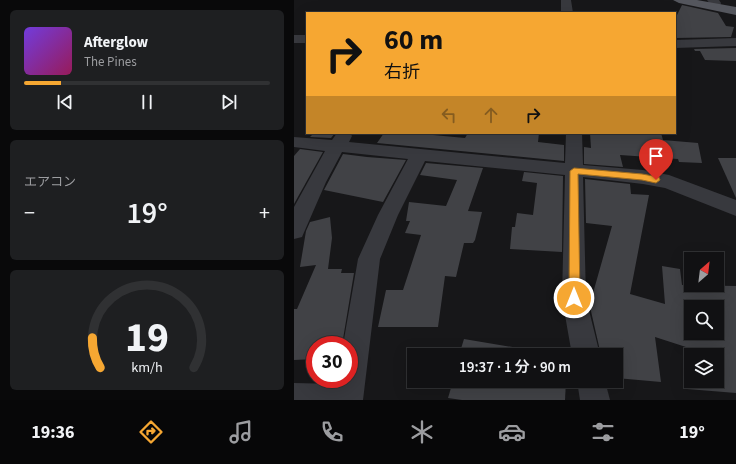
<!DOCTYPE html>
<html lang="ja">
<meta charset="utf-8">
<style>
:root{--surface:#111113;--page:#1e1f21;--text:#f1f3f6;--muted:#9c9da0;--line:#303133;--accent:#f6a732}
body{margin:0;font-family:"Source Sans 3","Noto Sans JP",sans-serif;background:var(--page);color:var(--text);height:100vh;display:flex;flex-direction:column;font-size:15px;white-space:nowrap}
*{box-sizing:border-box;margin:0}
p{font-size:13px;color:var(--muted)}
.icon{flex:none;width:22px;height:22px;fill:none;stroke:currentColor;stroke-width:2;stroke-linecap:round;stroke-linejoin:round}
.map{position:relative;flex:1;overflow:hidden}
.panel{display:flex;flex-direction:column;gap:10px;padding:10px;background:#09090a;width:294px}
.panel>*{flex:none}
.guide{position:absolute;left:12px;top:12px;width:370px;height:122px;border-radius:0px;box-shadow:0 4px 16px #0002,0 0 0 1px var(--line);background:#f6a732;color:#111;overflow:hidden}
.needle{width:26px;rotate:28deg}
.tools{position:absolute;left:390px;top:252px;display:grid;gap:8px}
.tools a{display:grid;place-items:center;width:40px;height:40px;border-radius:0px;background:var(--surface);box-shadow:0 4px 16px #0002,0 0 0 1px var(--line);font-size:20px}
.speed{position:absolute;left:12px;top:336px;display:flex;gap:8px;font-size:20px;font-weight:700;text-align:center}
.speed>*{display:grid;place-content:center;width:52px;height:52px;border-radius:50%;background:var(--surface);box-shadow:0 4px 16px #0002,0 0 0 1px var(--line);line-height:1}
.speed .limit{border:6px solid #d22;background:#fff;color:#111}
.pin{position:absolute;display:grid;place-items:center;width:34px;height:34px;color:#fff;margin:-41px -17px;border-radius:50% 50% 50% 0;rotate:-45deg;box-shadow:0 0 4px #0007}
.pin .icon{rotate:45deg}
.me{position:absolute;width:44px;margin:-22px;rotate:0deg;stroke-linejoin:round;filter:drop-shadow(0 0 3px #0008)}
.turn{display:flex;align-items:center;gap:14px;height:84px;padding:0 12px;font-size:18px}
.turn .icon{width:52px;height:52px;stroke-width:2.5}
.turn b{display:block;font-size:28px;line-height:34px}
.lanes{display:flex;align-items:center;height:38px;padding:0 12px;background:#0003;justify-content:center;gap:20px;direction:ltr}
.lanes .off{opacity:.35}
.big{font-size:30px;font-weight:600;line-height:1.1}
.panel .widget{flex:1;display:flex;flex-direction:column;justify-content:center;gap:6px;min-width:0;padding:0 14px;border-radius:6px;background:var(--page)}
.panel .dial{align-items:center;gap:0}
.dial svg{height:104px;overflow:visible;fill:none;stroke:var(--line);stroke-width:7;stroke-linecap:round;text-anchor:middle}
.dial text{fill:var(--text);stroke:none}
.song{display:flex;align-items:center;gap:12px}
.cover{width:48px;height:48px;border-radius:6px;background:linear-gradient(135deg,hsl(260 70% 55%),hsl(330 70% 35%))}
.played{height:4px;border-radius:2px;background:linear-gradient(90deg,var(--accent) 15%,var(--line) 15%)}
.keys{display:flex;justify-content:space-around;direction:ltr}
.heat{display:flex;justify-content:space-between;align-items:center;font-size:22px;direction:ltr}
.trip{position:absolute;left:113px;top:348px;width:216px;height:40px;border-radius:0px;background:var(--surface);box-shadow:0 4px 16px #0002,0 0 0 1px var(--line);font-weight:600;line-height:40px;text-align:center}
.tabs{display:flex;height:64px;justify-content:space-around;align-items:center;background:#070708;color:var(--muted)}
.tabs .icon{width:28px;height:28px}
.tabs .current{color:var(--accent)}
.tabs b{font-size:18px;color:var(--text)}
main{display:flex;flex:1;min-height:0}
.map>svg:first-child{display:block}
.building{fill:#414246;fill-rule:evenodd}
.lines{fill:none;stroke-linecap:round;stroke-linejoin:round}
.minor{fill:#38393e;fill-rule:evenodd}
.major{fill:#54565d;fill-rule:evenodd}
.route{fill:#f6a732;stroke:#a06d20}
</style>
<main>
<section class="panel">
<div class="widget">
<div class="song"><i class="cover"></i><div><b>Afterglow</b><p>The Pines</p></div></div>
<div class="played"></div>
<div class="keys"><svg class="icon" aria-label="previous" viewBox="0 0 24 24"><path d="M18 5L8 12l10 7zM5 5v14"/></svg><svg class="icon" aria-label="pause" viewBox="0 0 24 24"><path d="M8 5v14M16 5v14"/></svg><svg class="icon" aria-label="next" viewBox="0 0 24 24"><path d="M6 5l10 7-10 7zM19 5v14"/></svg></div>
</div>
<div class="widget"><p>エアコン</p>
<div class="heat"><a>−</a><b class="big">19°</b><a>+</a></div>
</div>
<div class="widget dial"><svg viewBox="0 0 100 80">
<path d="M14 69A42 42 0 1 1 86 69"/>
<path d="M14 69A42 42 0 0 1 8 46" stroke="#f6a732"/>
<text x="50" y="56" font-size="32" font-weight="700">19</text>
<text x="50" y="72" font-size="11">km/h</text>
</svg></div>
</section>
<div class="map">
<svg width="442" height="400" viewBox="0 0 442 400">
<rect width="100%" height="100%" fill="#171719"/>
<g class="building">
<polygon points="388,5 424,13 432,26 440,27 437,37 381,38 381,19"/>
<polygon points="442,48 442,61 411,60 406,51 401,51 400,49"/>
<polygon points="20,133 41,133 37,138 16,137"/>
<polygon points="90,133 118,133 171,138 174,133 245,133 244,142 270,145 270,161 83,143"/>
<polygon points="296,133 367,133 369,140 404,143 408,163 385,162 384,159 326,155 329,167 290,164 290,147 297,148"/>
<polygon points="6,149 29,152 0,204 0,156"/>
<polygon points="49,154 73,157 112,160 89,202 30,190"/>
<polygon points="424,158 442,158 442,198"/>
<polygon points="132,163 189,168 174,211 188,212 181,240 179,243 170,243 162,277 151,276 144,327 84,327 92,290 109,290 127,235 111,233 116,221 112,221 115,202 152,206 163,180 126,175"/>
<polygon points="230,172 269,176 268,252 216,249 218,227 221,227 223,213 239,215 243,183 228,181"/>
<path d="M291 179 336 184 337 194 355 195 336 294 371 304 368 266 386 269 388 285 442 286V393L393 389 392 347 361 337 367 382 322 378V355H307L294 298V292L299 293 318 226 292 223ZM397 307H423V333H397ZM397 355H423V381H397Z"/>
<polygon points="36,217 38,238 34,269 48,269 47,273 60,273 48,345 21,345 21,359 0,360 0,309 3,309 22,265 6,267 12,231 16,222"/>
<polygon points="170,339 254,353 254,355 165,355"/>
<polygon points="159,381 272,381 271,400 168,400 154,398"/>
</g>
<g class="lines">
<g class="minor">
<polygon points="267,0 277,0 279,13 267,13"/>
<polygon points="413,0 425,0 427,3 425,9 417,9 416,4"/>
<rect x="0" y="35" width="13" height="8"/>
<polygon points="442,38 442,46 381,48 381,40"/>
<polygon points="43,133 56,133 58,136 55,142 271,163 272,133 288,133 289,165 349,170 375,175 442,200 442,216 371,188 349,184 289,177 292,298 306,355 278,355 268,298 271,175 131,161 104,215 86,259 69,400 0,400 0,383 42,384 43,379 55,379 55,345 49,345 64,259 84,215 114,159 48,152 32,182 8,237 0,239 0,207 31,151 0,147 0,137 38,140"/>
<polygon points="283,381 311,381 316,400 286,400"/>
</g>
<polygon class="major" points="379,0 403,0 442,7 442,15 385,3"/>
</g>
<polygon class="route" points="280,168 348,174 365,177 366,180 362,183 348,180 284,174 286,298 284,301 280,303 276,301 275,298 276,171"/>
</svg>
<div class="tools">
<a><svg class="needle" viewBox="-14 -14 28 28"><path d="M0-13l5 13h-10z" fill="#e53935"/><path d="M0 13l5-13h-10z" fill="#9c9da0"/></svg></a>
<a><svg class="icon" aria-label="search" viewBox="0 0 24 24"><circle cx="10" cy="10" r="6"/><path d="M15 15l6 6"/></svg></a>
<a><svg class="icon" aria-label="layers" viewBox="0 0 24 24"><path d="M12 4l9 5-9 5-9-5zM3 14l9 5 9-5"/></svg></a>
</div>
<div class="speed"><div class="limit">30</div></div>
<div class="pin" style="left:362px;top:180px;background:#d93025"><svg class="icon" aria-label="arrive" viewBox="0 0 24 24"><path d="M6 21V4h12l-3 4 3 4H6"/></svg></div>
<svg class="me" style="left:280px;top:298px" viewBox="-20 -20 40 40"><circle r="17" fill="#f6a732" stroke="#fff" stroke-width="3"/><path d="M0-11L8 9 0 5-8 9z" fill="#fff"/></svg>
<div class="trip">19:37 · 1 分 · 90 m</div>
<div class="guide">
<div class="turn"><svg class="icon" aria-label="right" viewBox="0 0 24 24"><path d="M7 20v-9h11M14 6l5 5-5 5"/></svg><div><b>60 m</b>右折</div></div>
<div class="lanes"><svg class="icon off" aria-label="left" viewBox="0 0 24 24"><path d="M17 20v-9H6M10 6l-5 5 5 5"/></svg><svg class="icon off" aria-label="ahead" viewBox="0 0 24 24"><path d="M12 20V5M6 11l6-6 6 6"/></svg><svg class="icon" aria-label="right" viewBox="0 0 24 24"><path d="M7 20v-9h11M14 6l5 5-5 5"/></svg></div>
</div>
</div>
</main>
<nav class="tabs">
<b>19:36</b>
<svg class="icon current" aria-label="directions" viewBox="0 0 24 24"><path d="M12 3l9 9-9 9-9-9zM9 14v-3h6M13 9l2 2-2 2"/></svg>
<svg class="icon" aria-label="music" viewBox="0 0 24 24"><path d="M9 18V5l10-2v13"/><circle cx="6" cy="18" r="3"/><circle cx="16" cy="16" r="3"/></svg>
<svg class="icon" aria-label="phone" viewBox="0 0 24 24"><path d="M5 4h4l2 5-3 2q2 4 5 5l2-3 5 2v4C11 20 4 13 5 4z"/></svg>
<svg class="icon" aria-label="climate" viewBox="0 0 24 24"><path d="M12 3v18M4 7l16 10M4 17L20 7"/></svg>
<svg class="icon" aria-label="car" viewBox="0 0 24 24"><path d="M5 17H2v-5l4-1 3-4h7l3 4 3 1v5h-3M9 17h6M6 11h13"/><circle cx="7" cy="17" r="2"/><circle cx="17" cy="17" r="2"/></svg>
<svg class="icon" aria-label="filters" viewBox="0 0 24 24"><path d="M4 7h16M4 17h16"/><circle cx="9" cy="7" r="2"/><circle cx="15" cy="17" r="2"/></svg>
<b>19°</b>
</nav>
